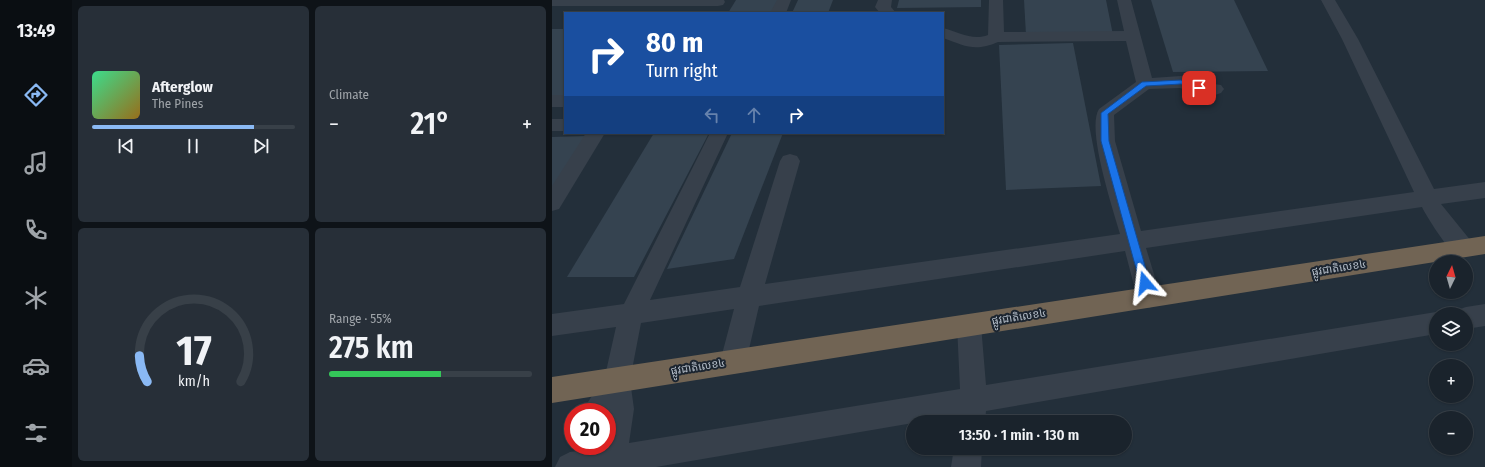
<!DOCTYPE html>
<meta charset="utf-8">
<style>
:root{--surface:#1a232c;--page:#272f38;--text:#f1f3f6;--muted:#9fa4a9;--line:#384048;--accent:#8ab9f4}
body{margin:0;font-family:"Fira Sans Condensed","Noto Sans Khmer",sans-serif;background:var(--page);color:var(--text);height:100vh;display:flex;flex-direction:column;font-size:15px;white-space:nowrap}
*{box-sizing:border-box;margin:0}
p{font-size:13px;color:var(--muted)}
.icon{flex:none;width:22px;height:22px;fill:none;stroke:currentColor;stroke-width:2;stroke-linecap:round;stroke-linejoin:round}
.map{position:relative;flex:1;overflow:hidden}
.drawer{display:flex;flex-direction:column;gap:6px;padding:6px;background:#0e1318;width:480px}
.drawer>*{flex:none}
.hud{position:absolute;left:12px;top:12px;width:380px;height:122px;border-radius:0px;box-shadow:0 1px 3px #0004,0 0 0 1px var(--line);background:#1a4fa0;color:#fff;overflow:hidden}
.needle{width:26px;rotate:5deg}
.fabs{position:absolute;left:877px;top:255px;display:grid;gap:8px}
.fabs a{display:grid;place-items:center;width:44px;height:44px;border-radius:50%;background:var(--surface);box-shadow:0 1px 3px #0004,0 0 0 1px var(--line);font-size:20px}
.speed{position:absolute;left:12px;top:403px;display:flex;gap:8px;font-size:20px;font-weight:700;text-align:center}
.speed>*{display:grid;place-content:center;width:52px;height:52px;border-radius:50%;background:var(--surface);box-shadow:0 1px 3px #0004,0 0 0 1px var(--line);line-height:1}
.speed .limit{border:6px solid #d22;background:#fff;color:#111}
.pin{position:absolute;display:grid;place-items:center;width:34px;height:34px;color:#fff;margin:-17px;border-radius:8px;box-shadow:0 2px 6px #0006}
.me{position:absolute;width:44px;margin:-22px;rotate:343deg;stroke-linejoin:round;filter:drop-shadow(0 0 3px #0008)}
.turn{display:flex;align-items:center;gap:14px;height:84px;padding:0 16px;font-size:18px}
.turn .icon{width:52px;height:52px;stroke-width:2.5}
.turn b{display:block;font-size:28px;line-height:34px}
.lanes{display:flex;align-items:center;height:38px;padding:0 16px;background:#0003;justify-content:center;gap:20px;direction:ltr}
.lanes .off{opacity:.35}
.big{font-size:30px;font-weight:600;line-height:1.1}
.drawer .widget{flex:1;display:flex;flex-direction:column;justify-content:center;gap:6px;min-width:0;padding:0 14px;border-radius:6px;background:var(--page)}
.drawer .dial{align-items:center;gap:0}
.dial svg{height:104px;overflow:visible;fill:none;stroke:var(--line);stroke-width:7;stroke-linecap:round;text-anchor:middle}
.dial text{fill:var(--text);stroke:none}
.song{display:flex;align-items:center;gap:12px}
.cover{width:48px;height:48px;border-radius:6px;background:linear-gradient(135deg,hsl(150 70% 55%),hsl(40 70% 35%))}
.played{height:4px;border-radius:2px;background:linear-gradient(90deg,var(--accent) 80%,var(--line) 80%)}
.keys{display:flex;justify-content:space-around;direction:ltr}
.heat{display:flex;justify-content:space-between;align-items:center;font-size:22px;direction:ltr}
.charge{height:6px;border-radius:3px;background:linear-gradient(90deg,#34c759 55%,var(--line) 0)}
.drawer .tiles{flex:1;display:grid;gap:6px;grid-template-columns:repeat(2,1fr)}
.trip{position:absolute;left:354px;top:415px;width:226px;height:40px;border-radius:20px;background:var(--surface);box-shadow:0 1px 3px #0004,0 0 0 1px var(--line);font-weight:600;line-height:40px;text-align:center}
main{display:flex;flex:1;min-height:0}
.dock{display:flex;flex-direction:column;width:72px;justify-content:space-around;align-items:center;background:#0a0e12;color:var(--muted)}
.dock .icon{width:28px;height:28px}
.dock .current{color:var(--accent)}
.dock b{font-size:18px;color:var(--text)}
.map>svg:first-child{display:block}
.building{fill:#354350}
.lines{fill:none;stroke-linecap:round;stroke-linejoin:round}
.minor{fill:#37404b;fill-rule:evenodd}
.highway{fill:#716454;fill-rule:evenodd}
.route{fill:#1a73e8;stroke:#114b97}
.labels{text-anchor:middle;dominant-baseline:central;stroke-width:4;stroke-linejoin:round;paint-order:stroke}
.street-label{font-size:11px;fill:#b2bbc6;stroke:#1c2530}
</style>
<main>
<nav class="dock">
<b>13:49</b>
<svg class="icon current" aria-label="directions" viewBox="0 0 24 24"><path d="M12 3l9 9-9 9-9-9zM9 14v-3h6M13 9l2 2-2 2"/></svg>
<svg class="icon" aria-label="music" viewBox="0 0 24 24"><path d="M9 18V5l10-2v13"/><circle cx="6" cy="18" r="3"/><circle cx="16" cy="16" r="3"/></svg>
<svg class="icon" aria-label="phone" viewBox="0 0 24 24"><path d="M5 4h4l2 5-3 2q2 4 5 5l2-3 5 2v4C11 20 4 13 5 4z"/></svg>
<svg class="icon" aria-label="climate" viewBox="0 0 24 24"><path d="M12 3v18M4 7l16 10M4 17L20 7"/></svg>
<svg class="icon" aria-label="car" viewBox="0 0 24 24"><path d="M5 17H2v-5l4-1 3-4h7l3 4 3 1v5h-3M9 17h6M6 11h13"/><circle cx="7" cy="17" r="2"/><circle cx="17" cy="17" r="2"/></svg>
<svg class="icon" aria-label="filters" viewBox="0 0 24 24"><path d="M4 7h16M4 17h16"/><circle cx="9" cy="7" r="2"/><circle cx="15" cy="17" r="2"/></svg>
</nav>
<section class="drawer">
<div class="tiles">
<div class="widget">
<div class="song"><i class="cover"></i><div><b>Afterglow</b><p>The Pines</p></div></div>
<div class="played"></div>
<div class="keys"><svg class="icon" aria-label="previous" viewBox="0 0 24 24"><path d="M18 5L8 12l10 7zM5 5v14"/></svg><svg class="icon" aria-label="pause" viewBox="0 0 24 24"><path d="M8 5v14M16 5v14"/></svg><svg class="icon" aria-label="next" viewBox="0 0 24 24"><path d="M6 5l10 7-10 7zM19 5v14"/></svg></div>
</div>
<div class="widget"><p>Climate</p>
<div class="heat"><a>−</a><b class="big">21°</b><a>+</a></div>
</div>
<div class="widget dial"><svg viewBox="0 0 100 80">
<path d="M14 69A42 42 0 1 1 86 69"/>
<path d="M14 69A42 42 0 0 1 8 49" stroke="#8ab9f4"/>
<text x="50" y="56" font-size="32" font-weight="700">17</text>
<text x="50" y="72" font-size="11">km/h</text>
</svg></div>
<div class="widget"><p>Range · 55%</p><b class="big">275 km</b><div class="charge"></div></div>
</div>
</section>
<div class="map">
<svg width="933" height="467" viewBox="0 0 933 467">
<rect width="100%" height="100%" fill="#232f3a"/>
<g class="building">
<polygon points="184,0 228,0 220,13 176,13"/>
<polygon points="246,0 281,0 276,13 240,13"/>
<polygon points="347,0 429,0 429,7 345,8"/>
<polygon points="472,0 554,0 561,35 474,35"/>
<polygon points="599,0 682,0 716,71 621,72"/>
<polygon points="0,29 13,29 13,98 0,99"/>
<polygon points="521,43 549,186 454,190 447,45"/>
<polygon points="102,133 157,133 82,277 15,277"/>
<polygon points="180,133 231,133 182,259 115,269"/>
<polygon points="34,136 0,188 0,137"/>
</g>
<g class="lines">
<g class="minor">
<polygon points="0,0 172,0 173,2 171,5 166,6 0,6"/>
<polygon points="225,0 239,0 234,13 218,13"/>
<polygon points="326,0 340,0 339,7 344,13 328,13 323,7"/>
<path d="M437 0H451L452 32 572 31 565 0H579L600 78 629 76 648 82 669 85 672 89 669 93 663 95 647 94 628 88 597 89 562 115 563 141 589 231 862 192 790 39 769 0H783L806 39 882 189 933 182V198L889 204 919 241 922 248 919 255C914 256 909 258 904 255 896 250 874 216 870 207L594 248 609 297 605 304 597 308 589 304 585 297 573 251 207 306 194 362 190 371 181 374 172 371 168 362 182 309 89 323 78 380 82 409 77 443 408 389 405 325 408 317 417 314 426 317 429 325 434 385 884 312 890 314H884V334L434 411 433 422H405L406 416 361 422V423L104 467H3L8 457 18 452 48 448V446H55V412H32L36 402 53 376 64 327 0 336V314L72 304 158 133H176L98 300 188 287 228 161 231 156 238 154 245 156 248 161 213 284 568 234C561 209 534 129 547 109L584 82 574 41 446 42C423 52 413 46 391 38V28C407 32 420 41 436 35Z"/>
<rect x="0" y="95" width="13" height="12"/>
<rect x="0" y="119" width="13" height="12"/>
<polygon points="34,133 53,133 7,209 0,211 0,186"/>
<polygon points="933,304 933,326 914,329 914,314 904,314 905,310 914,307"/>
<polygon points="402,448 430,448 429,467 399,467"/>
</g>
<polygon class="highway" points="933,236 933,254 0,403 0,377"/>
</g>
<polygon class="route" points="629,80 651,88 647,90 629,84 594,86 556,114 557,141 598,283 596,286 593,287 589,286 588,283 549,141 549,113 590,82"/>
<g class="labels">
<g class="street-label">
<text transform="translate(787 268) rotate(-9)">ផ្លូវជាតិលេខ៤</text>
<text transform="translate(467 317) rotate(-9)">ផ្លូវជាតិលេខ៤</text>
<text transform="translate(146 367) rotate(-9)">ផ្លូវជាតិលេខ៤</text>
</g>
</g>
</svg>
<div class="fabs">
<a><svg class="needle" viewBox="-14 -14 28 28"><path d="M0-13l5 13h-10z" fill="#e53935"/><path d="M0 13l5-13h-10z" fill="#9fa4a9"/></svg></a>
<a><svg class="icon" aria-label="layers" viewBox="0 0 24 24"><path d="M12 4l9 5-9 5-9-5zM3 14l9 5 9-5"/></svg></a>
<a>+</a>
<a>−</a>
</div>
<div class="speed"><div class="limit">20</div></div>
<div class="pin" style="left:647px;top:88px;background:#d93025"><svg class="icon" aria-label="arrive" viewBox="0 0 24 24"><path d="M6 21V4h12l-3 4 3 4H6"/></svg></div>
<svg class="me" style="left:593px;top:283px" viewBox="-20 -20 40 40"><path d="M0-17L14 15 0 8-14 15z" fill="#1a73e8" stroke="#fff" stroke-width="4"/></svg>
<div class="trip">13:50 · 1 min · 130 m</div>
<div class="hud">
<div class="turn"><svg class="icon" aria-label="right" viewBox="0 0 24 24"><path d="M7 20v-9h11M14 6l5 5-5 5"/></svg><div><b>80 m</b>Turn right</div></div>
<div class="lanes"><svg class="icon off" aria-label="left" viewBox="0 0 24 24"><path d="M17 20v-9H6M10 6l-5 5 5 5"/></svg><svg class="icon off" aria-label="ahead" viewBox="0 0 24 24"><path d="M12 20V5M6 11l6-6 6 6"/></svg><svg class="icon" aria-label="right" viewBox="0 0 24 24"><path d="M7 20v-9h11M14 6l5 5-5 5"/></svg></div>
</div>
</div>
</main>
